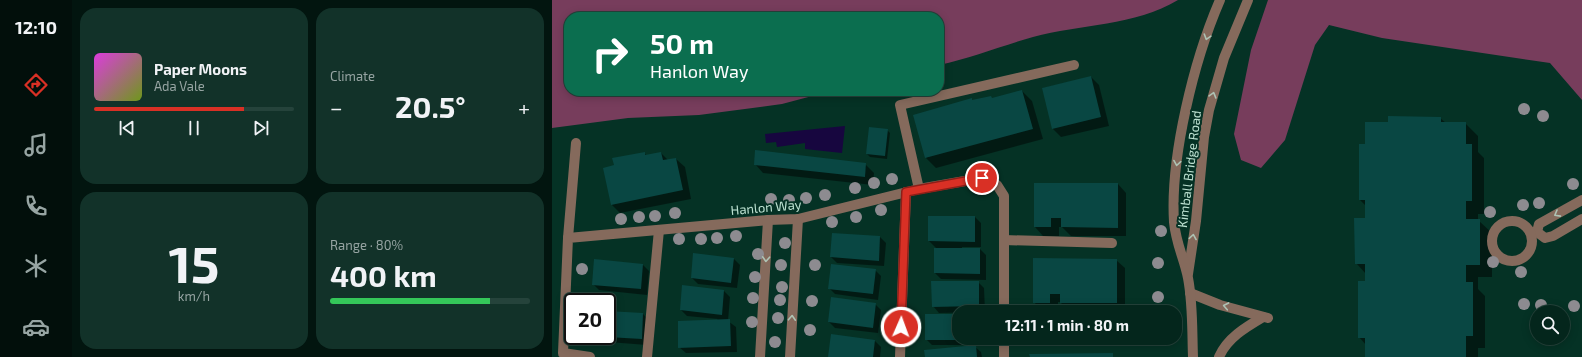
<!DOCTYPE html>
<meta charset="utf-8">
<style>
:root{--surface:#04261c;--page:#123229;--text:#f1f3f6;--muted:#97a5a3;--line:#25433b;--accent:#d93025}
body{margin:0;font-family:"Exo 2",sans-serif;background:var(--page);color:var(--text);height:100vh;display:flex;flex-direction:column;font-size:15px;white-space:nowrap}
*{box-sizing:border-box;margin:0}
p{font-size:13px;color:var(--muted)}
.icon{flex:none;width:22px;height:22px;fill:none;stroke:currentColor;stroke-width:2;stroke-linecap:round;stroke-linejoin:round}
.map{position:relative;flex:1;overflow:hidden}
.details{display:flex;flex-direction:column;gap:8px;padding:8px;background:#02150f;width:480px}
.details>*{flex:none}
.banner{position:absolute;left:12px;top:12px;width:380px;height:84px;border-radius:16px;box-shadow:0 2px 10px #0003,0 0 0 1px var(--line);background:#0b6e4f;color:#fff;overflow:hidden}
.controls{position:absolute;left:978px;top:305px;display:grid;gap:8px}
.controls a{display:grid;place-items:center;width:40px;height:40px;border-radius:50%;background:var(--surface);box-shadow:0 2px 10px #0003,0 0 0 1px var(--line);font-size:20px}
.speed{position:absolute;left:12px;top:293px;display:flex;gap:8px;font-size:20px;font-weight:700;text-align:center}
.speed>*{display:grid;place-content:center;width:52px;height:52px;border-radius:50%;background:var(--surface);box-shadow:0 2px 10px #0003,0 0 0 1px var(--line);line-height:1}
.speed .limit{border:2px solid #111;border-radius:6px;background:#fff;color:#111}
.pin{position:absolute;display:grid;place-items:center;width:34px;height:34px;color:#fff;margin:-17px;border:2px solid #fff;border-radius:50%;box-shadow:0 1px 4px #0007}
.me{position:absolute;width:44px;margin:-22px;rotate:2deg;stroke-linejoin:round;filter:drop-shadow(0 0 3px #0008)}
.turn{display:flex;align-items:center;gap:14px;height:84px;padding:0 20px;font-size:18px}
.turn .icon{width:52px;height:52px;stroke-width:2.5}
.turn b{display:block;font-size:28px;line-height:34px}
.big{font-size:30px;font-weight:700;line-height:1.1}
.details .card{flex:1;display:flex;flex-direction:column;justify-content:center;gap:6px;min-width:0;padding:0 14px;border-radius:16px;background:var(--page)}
.details .dial{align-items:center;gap:0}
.dial b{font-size:52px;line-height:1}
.song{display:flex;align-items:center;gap:12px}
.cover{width:48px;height:48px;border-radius:6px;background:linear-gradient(135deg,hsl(300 70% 55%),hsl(80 70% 35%))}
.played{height:4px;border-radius:2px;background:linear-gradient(90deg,var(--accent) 75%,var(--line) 75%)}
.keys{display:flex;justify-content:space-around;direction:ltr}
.heat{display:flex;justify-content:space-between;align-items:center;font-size:22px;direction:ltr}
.charge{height:6px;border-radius:3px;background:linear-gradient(90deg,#34c759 80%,var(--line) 0)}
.details .tiles{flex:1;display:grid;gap:8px;grid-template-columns:repeat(2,1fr)}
.trip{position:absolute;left:400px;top:305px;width:230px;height:40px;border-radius:16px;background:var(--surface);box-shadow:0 2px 10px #0003,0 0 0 1px var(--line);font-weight:700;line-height:40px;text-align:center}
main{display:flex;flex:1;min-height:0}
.tab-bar{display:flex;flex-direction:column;width:72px;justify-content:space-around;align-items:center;background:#020f0b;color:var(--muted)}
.tab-bar .icon{width:28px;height:28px}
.tab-bar .current{color:var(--accent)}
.tab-bar b{font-size:18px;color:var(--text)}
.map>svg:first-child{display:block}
.green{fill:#773d5c}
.water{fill:#17063f}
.shadow{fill:#0007}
.building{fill:#094743}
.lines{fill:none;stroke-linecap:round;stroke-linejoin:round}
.minor{stroke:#856a5c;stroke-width:10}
.tree{fill:#8d8b90}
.oneway{stroke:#aec3b4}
.route-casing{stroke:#8d1f18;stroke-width:10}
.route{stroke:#d93025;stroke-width:7}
.labels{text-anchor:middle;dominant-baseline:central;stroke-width:4;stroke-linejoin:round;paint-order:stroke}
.street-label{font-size:13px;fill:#bce1d1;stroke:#053225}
</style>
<main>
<nav class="tab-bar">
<b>12:10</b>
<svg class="icon current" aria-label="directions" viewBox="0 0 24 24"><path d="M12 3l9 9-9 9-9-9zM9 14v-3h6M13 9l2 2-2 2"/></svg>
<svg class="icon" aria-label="music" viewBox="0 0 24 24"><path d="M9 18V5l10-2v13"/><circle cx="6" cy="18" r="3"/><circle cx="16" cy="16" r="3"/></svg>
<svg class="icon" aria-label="phone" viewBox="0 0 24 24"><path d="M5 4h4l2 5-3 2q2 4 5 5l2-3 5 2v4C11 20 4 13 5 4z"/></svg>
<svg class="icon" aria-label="climate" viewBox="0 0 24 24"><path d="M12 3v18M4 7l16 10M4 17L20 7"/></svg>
<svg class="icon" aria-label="car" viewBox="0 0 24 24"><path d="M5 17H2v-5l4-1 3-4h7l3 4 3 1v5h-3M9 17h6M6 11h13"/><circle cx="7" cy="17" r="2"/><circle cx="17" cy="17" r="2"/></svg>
</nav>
<section class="details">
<div class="tiles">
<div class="card">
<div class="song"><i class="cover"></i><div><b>Paper Moons</b><p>Ada Vale</p></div></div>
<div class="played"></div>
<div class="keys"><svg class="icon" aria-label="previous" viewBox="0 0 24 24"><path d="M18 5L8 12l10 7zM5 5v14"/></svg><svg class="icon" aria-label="pause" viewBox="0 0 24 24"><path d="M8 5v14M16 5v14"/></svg><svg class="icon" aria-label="next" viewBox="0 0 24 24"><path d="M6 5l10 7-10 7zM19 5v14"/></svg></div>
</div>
<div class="card"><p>Climate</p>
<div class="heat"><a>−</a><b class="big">20.5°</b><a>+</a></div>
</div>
<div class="card dial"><b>15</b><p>km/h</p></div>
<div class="card"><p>Range · 80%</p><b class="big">400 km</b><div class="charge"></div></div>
</div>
</section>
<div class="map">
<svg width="1030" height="357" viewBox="0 0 1030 357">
<rect width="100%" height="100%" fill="#053225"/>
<g class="green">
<path d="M0 0H626C583 26 528 24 481 37 449 46 419 58 387 65V17H17V91H279L230 104 147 115 76 118 0 128Z"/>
<polygon points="716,0 1030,0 1030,100 998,63 830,38 777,25 763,45 733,140 709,168 689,160 682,134 699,50"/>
</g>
<polygon class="water" points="293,126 290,153 253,149 253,143 225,147 224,142 214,143 213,134"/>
<g class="shadow">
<polygon points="539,77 547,85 557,126 509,137 501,129 491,88"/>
<polygon points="470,91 480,101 491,139 384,168 374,158 419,99 421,101 440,99"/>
<polygon points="888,118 894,123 913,123 926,136 926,152 932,158 932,214 926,214 926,220 940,233 940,277 926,277 926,289 933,296 933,348 926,348 926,357 814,357 814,345 807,337 814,274 804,263 814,219 814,206 808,200 814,145 837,123"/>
<polygon points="335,130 338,133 335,159 318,157 315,154"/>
<polygon points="92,153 95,156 109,153 116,160 124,159 133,167 139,199 68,213 60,205 63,166"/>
<polygon points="203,164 313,164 322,173 321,185 211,173"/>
<polygon points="483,184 566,184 574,193 574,236 519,236 510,227 507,227 507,236 491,236 483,227"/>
<polygon points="377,217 423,217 429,223 429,247 410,247 410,249 428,249 434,255 434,280 389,279 383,273 385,249 377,241"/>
<polygon points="328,237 334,243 332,266 285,263 279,257"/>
<polygon points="182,259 188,265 185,288 146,284 140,278"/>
<polygon points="564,260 573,268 573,311 517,311 508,302 506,302 506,311 490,311 482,302"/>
<polygon points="91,265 97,271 95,295 47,290 41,284"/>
<polygon points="323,270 329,276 326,300 283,294 277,288"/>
<polygon points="426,282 432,288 433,312 387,313 381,306"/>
<polygon points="172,291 178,297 176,321 184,327 185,352 134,353 127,347 166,319 135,316 129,310"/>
<polygon points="323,304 329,310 326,333 283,328 277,322"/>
<polygon points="55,312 91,314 97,320 95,345 43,341 38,336 55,336"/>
<polygon points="407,315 407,338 432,338 432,346 422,346 429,352 430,357 374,357 415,347 415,345 380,345 374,339"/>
<polygon points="323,341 329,347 328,357 277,357"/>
</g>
<g class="building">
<polygon points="539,76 549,117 500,129 490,88"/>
<polygon points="470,90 481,129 373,158 361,115 420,98 420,100 439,96 440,98"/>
<polygon points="836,116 889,117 889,122 914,122 914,144 920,144 920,201 914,201 914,219 928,219 928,265 914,265 914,282 921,282 921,336 914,336 914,357 813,357 813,338 806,338 806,281 813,281 813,264 803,264 802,218 813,218 813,200 807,200 807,144 813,144 813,122 836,122"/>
<polygon points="317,127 336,129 333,156 314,154"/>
<polygon points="203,150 314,163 313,177 202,165"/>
<polygon points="93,152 93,155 109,152 111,160 124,158 131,190 59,205 51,168 62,165 60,158"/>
<polygon points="482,183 566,183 566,228 509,227 509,218 499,218 499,227 482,227"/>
<polygon points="376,216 423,216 423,242 376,241"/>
<polygon points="280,233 328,236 327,261 278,257"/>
<polygon points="382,248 428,248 428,274 382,273"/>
<polygon points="141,253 182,258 179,283 139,278"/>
<polygon points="481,258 565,259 565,303 508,303 508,294 498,294 498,303 481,303"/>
<polygon points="42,259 91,264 89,289 40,285"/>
<polygon points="279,264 324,269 321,294 276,289"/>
<polygon points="379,281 427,281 427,306 380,307"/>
<polygon points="130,285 172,290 170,315 128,310"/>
<polygon points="279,297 324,303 321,328 276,322"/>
<polygon points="55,311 91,313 90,339 55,337"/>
<polygon points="373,314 407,314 407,338 427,338 427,340 373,340"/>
<polygon points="178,319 179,346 126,348 126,321"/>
<polygon points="279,334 323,340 321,357 276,357"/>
<polygon points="424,345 425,357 373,357 372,350"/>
<polygon points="561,353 561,357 478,357 477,354"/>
</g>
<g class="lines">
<g class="minor">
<polyline points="367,189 348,105 522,65"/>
<polyline points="1030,200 987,224 985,232 993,238 1001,236 1030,219"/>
<circle cx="960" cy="241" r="20"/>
<polyline points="16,238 24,143"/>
<polyline points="452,240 560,243"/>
<polyline points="636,274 644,221 652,137 657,110 672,58 696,0"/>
<polyline points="638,293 668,305 716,318"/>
<polyline points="38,357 11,353 16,238 216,220 246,219 367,189 430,178 445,185 452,196 452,312"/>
<polyline points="95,357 107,230"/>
<polyline points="208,357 216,220"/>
<polyline points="238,357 246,219"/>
<polyline points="348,357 354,192"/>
<polyline points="452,357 452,338"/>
<path d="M641 357C640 331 641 304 636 278 632 258 624 244 622 222 618 157 642 60 668 0"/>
<path d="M667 357C675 338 694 327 711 317"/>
</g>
</g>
<g class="tree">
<circle cx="972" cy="109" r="6"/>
<circle cx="991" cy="116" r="6"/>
<circle cx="340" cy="179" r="6"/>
<circle cx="322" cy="183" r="6"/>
<circle cx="1021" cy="184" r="6"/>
<circle cx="303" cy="188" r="6"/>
<circle cx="273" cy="195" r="6"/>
<circle cx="254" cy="198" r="6"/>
<circle cx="219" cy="199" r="6"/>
<circle cx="237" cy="200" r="6"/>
<circle cx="987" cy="203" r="6"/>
<circle cx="971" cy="205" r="6"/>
<circle cx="329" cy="210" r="6"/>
<circle cx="938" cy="212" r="6"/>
<circle cx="123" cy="213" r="6"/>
<circle cx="103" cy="216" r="6"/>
<circle cx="87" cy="217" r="6"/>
<circle cx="304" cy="217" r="6"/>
<circle cx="69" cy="219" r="6"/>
<circle cx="280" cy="222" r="6"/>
<circle cx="609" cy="231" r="6"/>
<circle cx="184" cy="236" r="6"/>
<circle cx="165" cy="238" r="6"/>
<circle cx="127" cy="239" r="6"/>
<circle cx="149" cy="239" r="6"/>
<circle cx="233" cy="243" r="6"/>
<circle cx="206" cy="254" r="6"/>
<circle cx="941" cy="262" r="6"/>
<circle cx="606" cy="263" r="6"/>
<circle cx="229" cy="265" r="6"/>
<circle cx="263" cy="265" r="6"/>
<circle cx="30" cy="269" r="6"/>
<circle cx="969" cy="272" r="6"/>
<circle cx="203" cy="277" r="6"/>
<circle cx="230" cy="287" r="6"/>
<circle cx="606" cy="297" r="6"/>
<circle cx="201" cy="298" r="6"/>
<circle cx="228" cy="300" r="6"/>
<circle cx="260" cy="301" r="6"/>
<circle cx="972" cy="304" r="6"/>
<circle cx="989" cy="305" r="6"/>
<circle cx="1022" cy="306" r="6"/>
<circle cx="226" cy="318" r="6"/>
<circle cx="200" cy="322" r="6"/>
<circle cx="258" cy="330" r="6"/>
<circle cx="223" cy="342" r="6"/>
</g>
<defs><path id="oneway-chevron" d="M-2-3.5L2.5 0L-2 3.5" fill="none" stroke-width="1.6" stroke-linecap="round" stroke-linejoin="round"/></defs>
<g class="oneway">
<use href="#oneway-chevron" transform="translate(655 37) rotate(107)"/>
<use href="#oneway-chevron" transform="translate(661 95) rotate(-74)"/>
<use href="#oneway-chevron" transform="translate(625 163) rotate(99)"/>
<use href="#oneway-chevron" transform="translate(1005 214) rotate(151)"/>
<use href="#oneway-chevron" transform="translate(641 237) rotate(-81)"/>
<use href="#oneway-chevron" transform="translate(214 259) rotate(93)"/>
<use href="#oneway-chevron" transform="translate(674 306) rotate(-169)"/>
<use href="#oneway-chevron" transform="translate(240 318) rotate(-87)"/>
</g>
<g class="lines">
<defs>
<polyline id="route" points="349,327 354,192 430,178"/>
</defs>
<use href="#route" class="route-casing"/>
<use href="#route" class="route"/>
</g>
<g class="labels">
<g class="street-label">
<text transform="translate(637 169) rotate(-83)">Kimball Bridge Road</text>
<text transform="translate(214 207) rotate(-5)">Hanlon Way</text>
</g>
</g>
</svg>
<div class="controls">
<a><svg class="icon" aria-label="search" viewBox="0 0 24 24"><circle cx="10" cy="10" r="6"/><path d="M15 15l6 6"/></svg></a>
</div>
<div class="speed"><div class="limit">20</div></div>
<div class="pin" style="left:430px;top:178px;background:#d93025"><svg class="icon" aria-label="arrive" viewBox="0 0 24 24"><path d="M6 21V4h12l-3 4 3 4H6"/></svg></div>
<svg class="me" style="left:349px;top:327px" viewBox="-20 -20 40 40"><circle r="17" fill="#d93025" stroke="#fff" stroke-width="3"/><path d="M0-11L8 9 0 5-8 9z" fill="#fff"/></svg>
<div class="trip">12:11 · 1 min · 80 m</div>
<div class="banner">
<div class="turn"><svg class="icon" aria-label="right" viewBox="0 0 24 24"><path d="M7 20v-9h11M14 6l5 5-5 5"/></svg><div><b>50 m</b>Hanlon Way</div></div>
</div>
</div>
</main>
